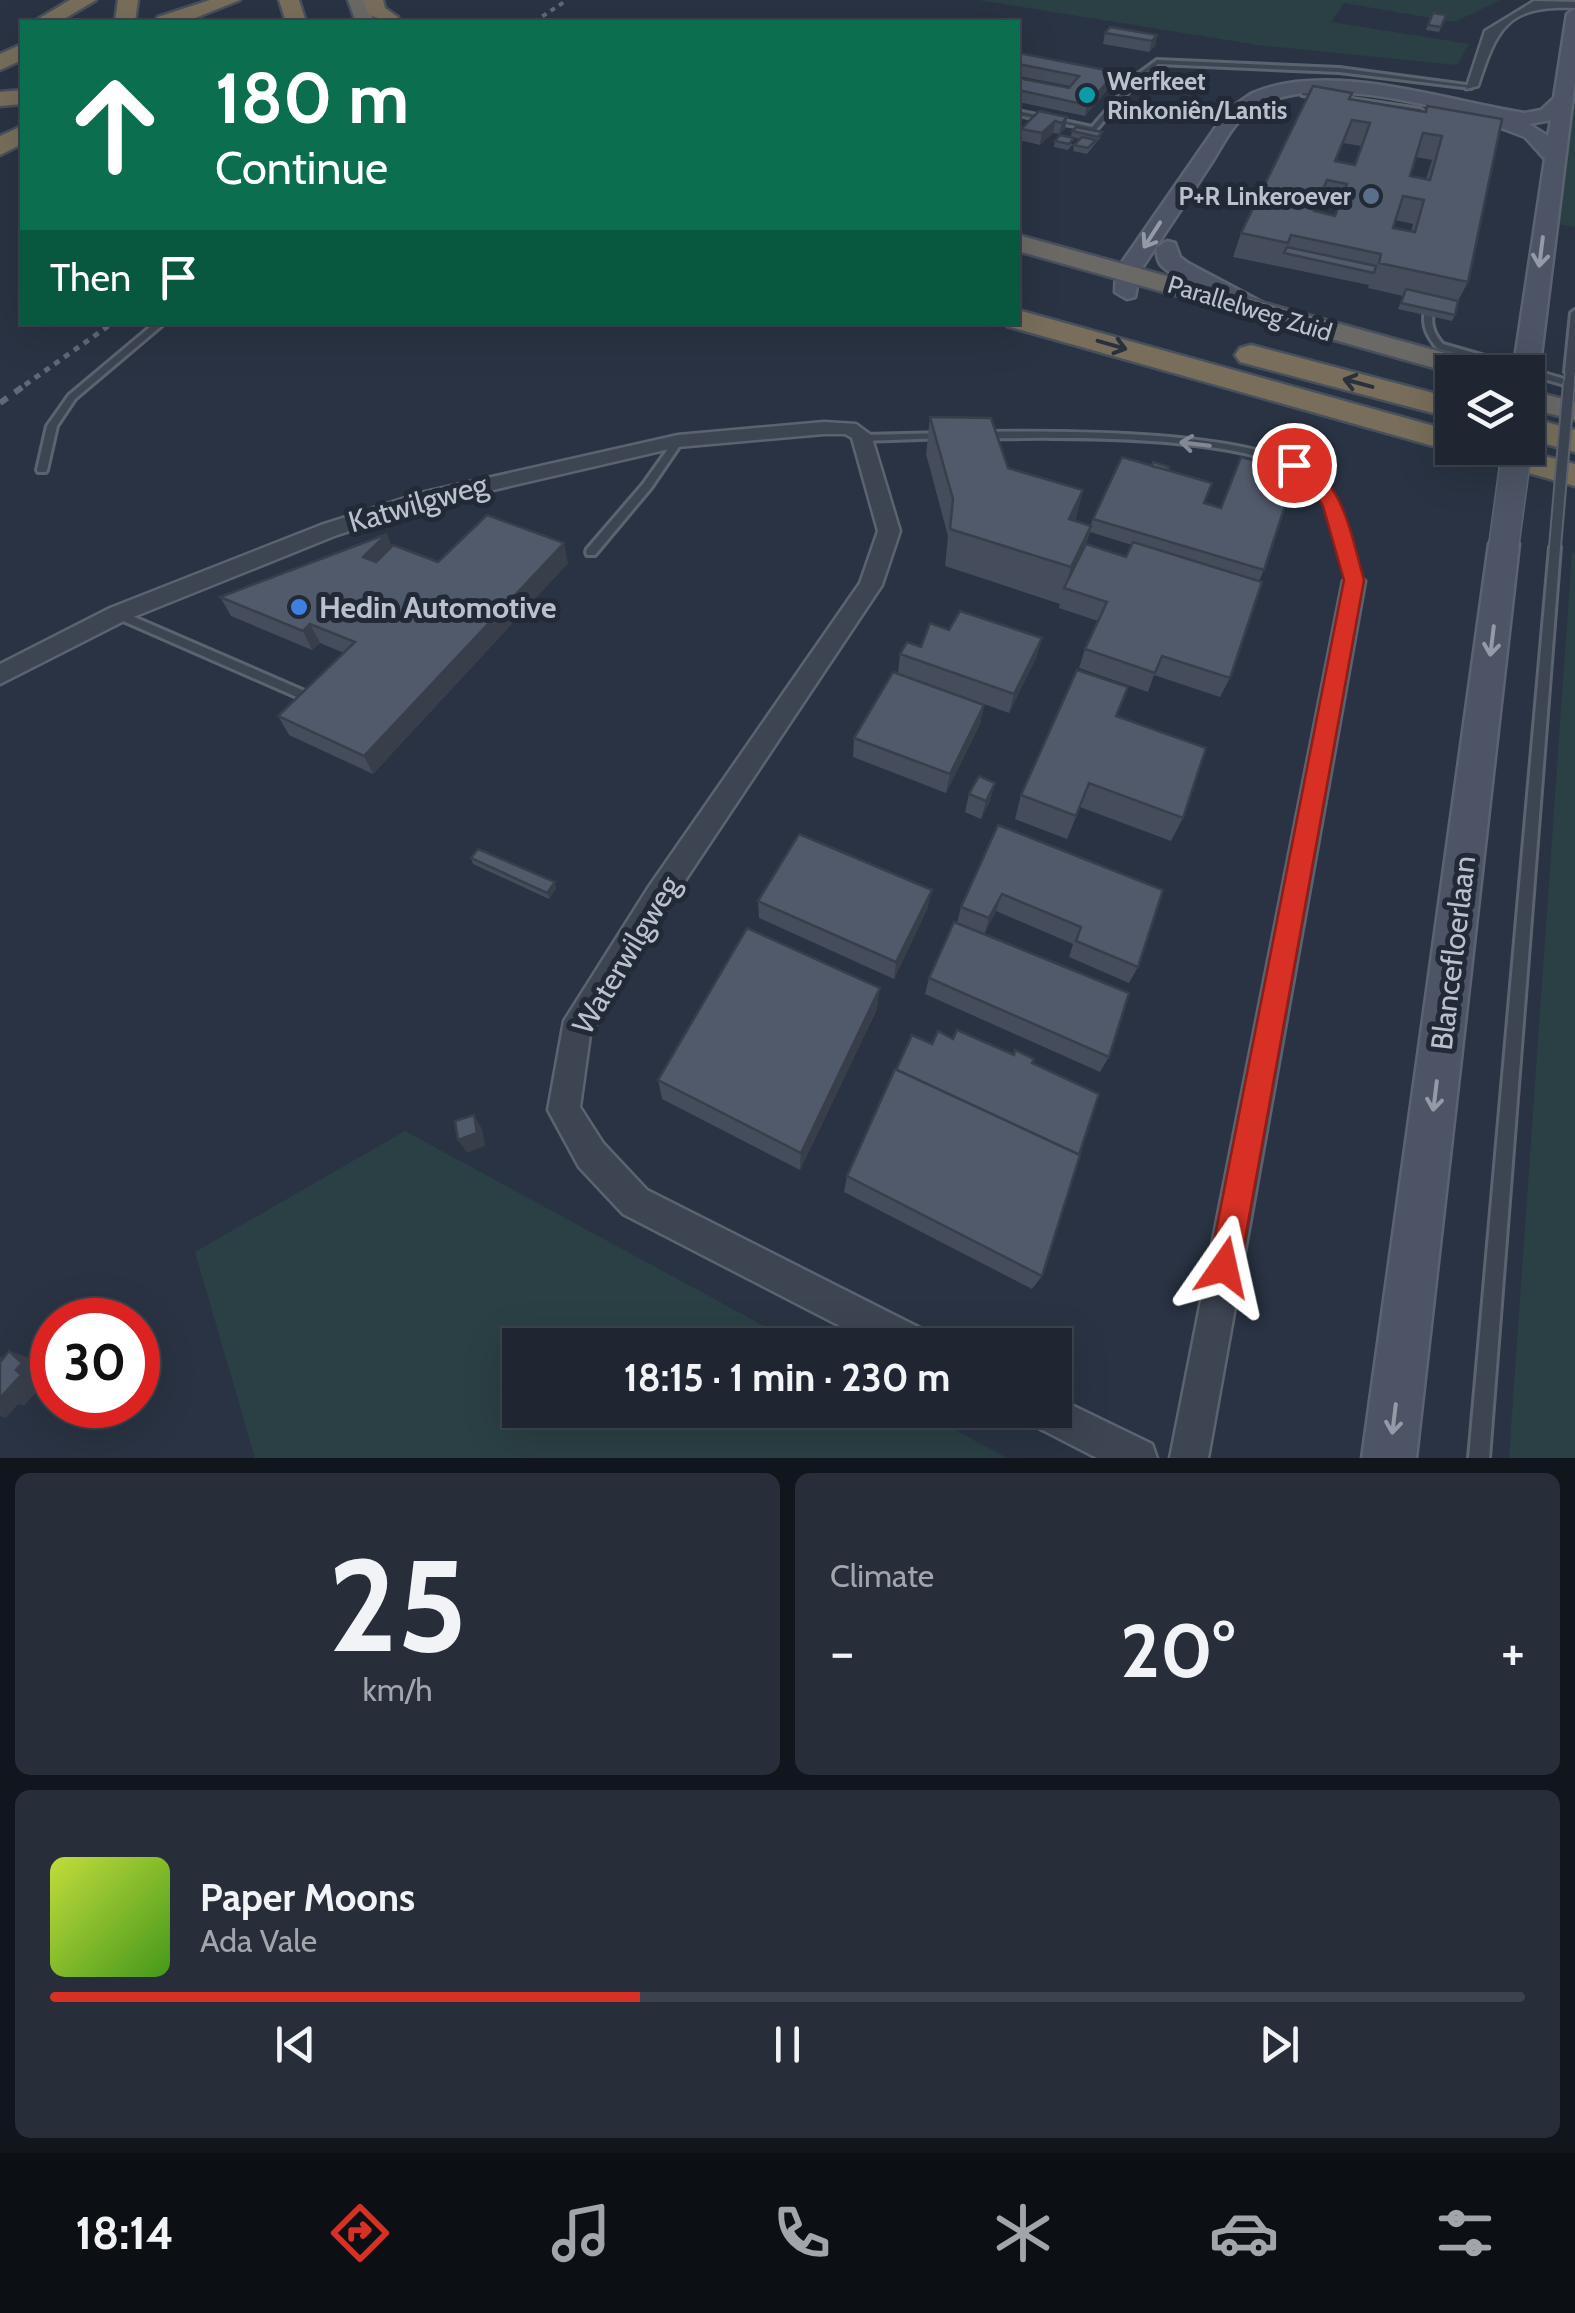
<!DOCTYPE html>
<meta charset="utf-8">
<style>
:root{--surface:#1f2632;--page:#272e3a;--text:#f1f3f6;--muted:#a1a5ac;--line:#3c434d;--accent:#d93025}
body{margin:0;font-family:Cabin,sans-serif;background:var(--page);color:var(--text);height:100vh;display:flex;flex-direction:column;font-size:38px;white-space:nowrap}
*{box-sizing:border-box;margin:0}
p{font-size:32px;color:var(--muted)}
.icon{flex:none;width:55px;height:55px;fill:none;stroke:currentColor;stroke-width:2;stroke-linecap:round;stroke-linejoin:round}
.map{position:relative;height:1458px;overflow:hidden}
.details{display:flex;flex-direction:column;gap:15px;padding:15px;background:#11151c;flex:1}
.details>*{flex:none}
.banner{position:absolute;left:20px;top:20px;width:1000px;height:305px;border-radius:0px;box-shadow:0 10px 40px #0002,0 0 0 2px var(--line);background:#0b6e4f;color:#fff;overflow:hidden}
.tools{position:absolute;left:1435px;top:355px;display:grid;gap:20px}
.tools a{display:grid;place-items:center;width:110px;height:110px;border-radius:0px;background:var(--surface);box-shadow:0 10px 40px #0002,0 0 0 2px var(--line);font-size:50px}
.speed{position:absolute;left:30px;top:1298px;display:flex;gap:20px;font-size:50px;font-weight:700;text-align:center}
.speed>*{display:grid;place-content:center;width:130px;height:130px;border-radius:50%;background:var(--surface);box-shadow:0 10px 40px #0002,0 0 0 2px var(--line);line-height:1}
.speed .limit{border:15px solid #d22;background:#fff;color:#111}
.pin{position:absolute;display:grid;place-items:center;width:85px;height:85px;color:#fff;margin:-42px;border:5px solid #fff;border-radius:50%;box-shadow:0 2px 10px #0007}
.me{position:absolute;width:110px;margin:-55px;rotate:11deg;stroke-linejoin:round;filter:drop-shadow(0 0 8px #0008)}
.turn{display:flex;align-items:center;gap:35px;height:210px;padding:0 30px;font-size:45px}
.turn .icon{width:130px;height:130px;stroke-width:2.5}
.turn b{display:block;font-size:70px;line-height:85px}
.then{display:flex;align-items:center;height:95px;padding:0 30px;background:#0003;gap:20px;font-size:38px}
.big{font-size:75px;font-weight:800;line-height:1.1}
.details .widget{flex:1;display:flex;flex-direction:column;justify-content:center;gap:15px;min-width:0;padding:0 35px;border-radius:15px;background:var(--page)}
.details .dial{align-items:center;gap:0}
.dial b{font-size:130px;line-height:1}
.song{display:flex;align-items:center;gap:30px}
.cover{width:120px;height:120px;border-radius:15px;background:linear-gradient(135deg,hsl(70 70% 55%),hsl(100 70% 35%))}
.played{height:10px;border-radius:5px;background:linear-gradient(90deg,var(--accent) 40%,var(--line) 40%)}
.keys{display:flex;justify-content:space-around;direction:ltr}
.heat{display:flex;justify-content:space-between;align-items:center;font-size:55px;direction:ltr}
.details .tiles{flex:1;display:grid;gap:15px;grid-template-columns:1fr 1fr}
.widget:last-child{grid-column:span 2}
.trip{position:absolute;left:502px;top:1328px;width:570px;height:100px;border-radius:0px;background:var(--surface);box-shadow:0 10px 40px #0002,0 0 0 2px var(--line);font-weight:800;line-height:100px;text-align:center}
.tab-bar{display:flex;height:160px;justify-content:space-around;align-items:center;background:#0c0f14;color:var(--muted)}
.tab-bar .icon{width:70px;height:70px}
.tab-bar .active{color:var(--accent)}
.tab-bar b{font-size:45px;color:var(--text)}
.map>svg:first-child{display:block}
.green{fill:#2b4044}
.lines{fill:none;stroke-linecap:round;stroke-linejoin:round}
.service-casing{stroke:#5c6370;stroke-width:6}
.minor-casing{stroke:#5c6370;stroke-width:5}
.secondary-casing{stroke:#5c6370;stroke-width:5}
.trunk-casing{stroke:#48505d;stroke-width:5}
.motorway-casing{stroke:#48505d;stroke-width:5}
.service{fill:#3d4552;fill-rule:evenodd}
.minor{fill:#3d4552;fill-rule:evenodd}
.secondary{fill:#4c5465;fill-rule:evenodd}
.trunk{fill:#6a6966;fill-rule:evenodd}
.motorway{fill:#786e5b;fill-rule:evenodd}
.rail-far2{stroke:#606979;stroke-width:4;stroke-dasharray:5 5;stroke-linecap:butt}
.rail-far1{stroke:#606979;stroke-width:5;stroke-dasharray:6 6;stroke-linecap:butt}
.rail{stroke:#606979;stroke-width:6;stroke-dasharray:9 9;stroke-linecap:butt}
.service-bridge-far1-casing{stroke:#5c6370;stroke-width:12;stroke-linecap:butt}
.service-bridge-casing{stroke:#5c6370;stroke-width:14;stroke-linecap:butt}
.secondary-bridge-casing{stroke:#5c6370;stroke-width:32;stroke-linecap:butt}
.service-bridge-far1{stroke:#3d4552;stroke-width:9}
.service-bridge{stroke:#3d4552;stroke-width:10}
.secondary-bridge{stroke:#4c5465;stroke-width:29}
.wall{fill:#454d5c;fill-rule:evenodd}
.shaded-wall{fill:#383f4b}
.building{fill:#505a6b;stroke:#383f4b;stroke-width:2.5;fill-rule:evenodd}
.oneway{stroke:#949ba8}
.oneway2{stroke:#2b313c}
.oneway3{stroke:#828995}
.route{fill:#d93025;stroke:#8d1f18;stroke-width:2.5}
.culture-dot{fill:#0f9aa8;stroke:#222a38;stroke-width:4}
.service-dot{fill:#5c6f8a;stroke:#222a38;stroke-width:4}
.shop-dot{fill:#3f7fe0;stroke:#222a38;stroke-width:4}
.labels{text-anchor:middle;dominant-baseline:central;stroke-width:10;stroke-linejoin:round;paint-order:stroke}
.far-poi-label{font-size:25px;font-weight:bold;fill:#bbc1cc;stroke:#222a38;text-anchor:start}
.far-street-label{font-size:25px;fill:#bbc1cc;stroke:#222a38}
.street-label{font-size:30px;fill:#bbc1cc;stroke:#222a38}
.poi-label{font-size:30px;font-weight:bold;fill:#bbc1cc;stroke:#222a38;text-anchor:start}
</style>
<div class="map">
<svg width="1575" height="1458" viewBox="0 0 1575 1458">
<rect width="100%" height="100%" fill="#293343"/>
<g class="green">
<polygon points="978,0 1500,0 1455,22 1344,3 1331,22 1469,44 1457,65 1258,45"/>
<polygon points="1575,73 1575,227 1558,224"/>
<polygon points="1572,552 1575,553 1575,1458 1509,1458"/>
<polygon points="405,1131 799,1345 520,1345 520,1410 918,1410 1007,1458 255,1458 195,1252"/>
</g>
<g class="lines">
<defs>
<g id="service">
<polygon points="1157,60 1339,68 1474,86 1471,88 1339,72 1158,64 1142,76 1096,130 1018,115 1018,111 1092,127 1138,74"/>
<polygon points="1304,92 1420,109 1423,111 1420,113 1302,95 1302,93"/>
<path d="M1431 299 1435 302C1430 319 1431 331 1443 344L1575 382V388L1437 348C1424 333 1421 321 1427 302Z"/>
<polygon points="1575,310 1575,372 1570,375 1565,372 1571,313"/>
<polygon points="156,322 166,322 75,399 57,426 47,470 46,472 38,472 37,470 47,426 69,395"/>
<path d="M980 432C1051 431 1276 428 1322 481 1345 508 1350 549 1360 581L1354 585 1348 581C1339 551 1336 511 1316 486 1277 440 1113 438 1054 438 1028 437 1002 440 977 437V433Z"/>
<polygon points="945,433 950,436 948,438 863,441 858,438 863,435"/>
<polygon points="678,438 683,441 651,488 595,555 587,555 586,552 587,549 643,484 675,439"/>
<polygon points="1555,543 1560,547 1489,1458 1469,1458 1550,547"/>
<polygon points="118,610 307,692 309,695 303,700 299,698 114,617 112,614 114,611"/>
</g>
<g id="minor">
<path d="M1534 1 1575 2V8C1507 5 1497 28 1478 86L1466 89 1485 31Z"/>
<polygon points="824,422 856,424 871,435 900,531 882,585 668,906 590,1035 580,1107 603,1143 647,1190 928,1332 933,1345 877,1345 623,1214 579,1167 548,1110 564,1021 648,888 860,583 878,531 852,438 845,434 824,434 678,447 433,504 337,535 126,620 0,684 0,664 110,608 321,525 421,493 678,435"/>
<polygon points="1354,573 1365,581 1208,1458 1170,1458 1343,581"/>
<polygon points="1055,1397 1152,1444 1157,1458 1097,1458 1029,1423 1023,1410 1055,1410"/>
</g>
<g id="secondary">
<path d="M1575 9V80L1539 372 1535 377 1528 379V372H1513L1545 159 1525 137 1496 126 1495 120C1428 107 1298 65 1242 118 1230 129 1221 148 1212 162 1188 199 1164 235 1140 271L1135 297 1127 299 1115 292 1116 271 1227 111C1236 105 1244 98 1253 93 1329 60 1447 101 1525 113L1541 110 1554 98 1567 14ZM1551 120 1548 136 1529 124Z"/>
<path d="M1167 241 1175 243 1180 257 1188 263 1269 306 1272 311 1269 316C1253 320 1171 278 1160 264 1157 259 1157 253 1156 248Z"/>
<polygon points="1504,534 1515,537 1519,544 1416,1458 1362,1458 1489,544 1493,537"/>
</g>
<g id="trunk">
<polygon points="348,0 366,0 374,22 356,22"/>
<polygon points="1018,235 1492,366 1497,372 1452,373 1018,251"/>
<polygon points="1528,390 1575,402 1575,420 1528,408"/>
</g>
<g id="motorway">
<polygon points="70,0 96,0 59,22 33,22"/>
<polygon points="118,0 138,0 135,22 115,22"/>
<polygon points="210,0 240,0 185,22 155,22 158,17"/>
<polygon points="279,0 299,0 306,22 286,22"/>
<polygon points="363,0 383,0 385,8 398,17 390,22 369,15"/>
<polygon points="22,44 22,60 0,70 0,54"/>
<polygon points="22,90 22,104 0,106 0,92"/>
<polygon points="22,126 22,144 0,155 0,136"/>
<polygon points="1018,310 1452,431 1452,448 1513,448 1575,464 1575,486 1007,326 1005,322 1018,322"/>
<polygon points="1251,345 1452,398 1452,418 1240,362 1235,355 1240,348"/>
<polygon points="1528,417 1575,430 1575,452 1528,439"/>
</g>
</defs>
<use href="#service" class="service-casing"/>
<use href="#minor" class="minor-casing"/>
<use href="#secondary" class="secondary-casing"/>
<use href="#trunk" class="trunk-casing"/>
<use href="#motorway" class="motorway-casing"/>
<use href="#service" class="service"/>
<use href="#minor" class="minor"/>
<use href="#secondary" class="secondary"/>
<use href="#trunk" class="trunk"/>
<use href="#motorway" class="motorway"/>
<polyline class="rail-far2" points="534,22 567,0"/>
<polyline class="rail-far1" points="25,385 114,322"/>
<polyline class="rail" points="0,403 28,383"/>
<defs>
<polyline id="service-bridge-far1" points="1569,385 1570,372"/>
<polyline id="service-bridge" points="1555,547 1569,383"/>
<polyline id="secondary-bridge" points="1504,544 1517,448"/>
</defs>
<use href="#service-bridge-far1" class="service-bridge-far1-casing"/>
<use href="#service-bridge" class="service-bridge-casing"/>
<use href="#secondary-bridge" class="secondary-bridge-casing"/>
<use href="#service-bridge-far1" class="service-bridge-far1"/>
<use href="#service-bridge" class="service-bridge"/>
<use href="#secondary-bridge" class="secondary-bridge"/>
</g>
<g class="wall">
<polygon points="1433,13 1446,15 1439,32 1426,30"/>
<polygon points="1105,33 1157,35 1155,46 1149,52 1103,44"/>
<polygon points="1018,55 1116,72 1113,83 1085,116 1018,102 1018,78 1069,88 1070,86 1018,76"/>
<path d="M1349 99 1425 112 1502 119 1468 282 1458 301 1455 315 1452 321 1398 309 1403 296 1368 288 1369 285 1233 257 1241 233ZM1343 143 1361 146 1354 165 1336 162ZM1416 157 1432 160 1426 179 1410 176ZM1318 204 1338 208 1335 216 1315 212ZM1395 220 1413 224 1411 231 1393 228Z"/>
<polygon points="1067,117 1065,129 1059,134 1053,133 1040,145 1019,140 1021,129"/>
<polygon points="1072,131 1102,132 1100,138 1087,154 1073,151 1074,145 1080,139 1071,137"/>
<polygon points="1055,141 1073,144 1068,150 1054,147"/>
<path d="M930 417 1008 468 1083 490 1075 521 1090 526 1093 519 1168 470 1204 503 1264 570 1259 581 1230 678 1220 697 1154 675 1148 692 1079 668 1085 649 1098 621 1059 608 1060 604 945 566 948 536 926 454ZM1090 532 1132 545 1126 557 1086 544Z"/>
<polygon points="392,547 438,562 568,563 373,774 289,735 278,716 344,653 320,643 312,650 231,616 220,597"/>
<polygon points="949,630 1042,638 1036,658 1009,713 898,673 900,654 921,646"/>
<polygon points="984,705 980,724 946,793 853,757 854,738"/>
<polygon points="1117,716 1183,818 1171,841 1080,807 1067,839 1015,819 1021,795"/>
<polygon points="969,794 990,801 981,819 965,812"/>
<polygon points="998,825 1138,967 1129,983 1069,957 1073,944 996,911 984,934 1109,1057 1100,1072 925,994 929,978 957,923 961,907"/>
<polygon points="471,858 556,888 549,899 473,864"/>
<polygon points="758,901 928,907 894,979 759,918"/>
<polygon points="877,1009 800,1170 662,1099 658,1080"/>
<polygon points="953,1039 1032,1063 1042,1276 1032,1289 844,1192 847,1176 932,1044"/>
</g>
<g class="shaded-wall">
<polygon points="1157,35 1155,46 1149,52 1152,41"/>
<polygon points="1116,72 1113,83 1085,116 1087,105"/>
<polygon points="1067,117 1065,129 1059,134 1062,123"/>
<polygon points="1055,121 1053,133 1040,145 1042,133"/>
<polygon points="1083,490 1074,528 1069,519"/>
<polygon points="1091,526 1081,564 1065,588 1071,567"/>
<polygon points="387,534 395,554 371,571 363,557"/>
<polygon points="564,543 568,563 373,774 364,756"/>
<polygon points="310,624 320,643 312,650 303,631"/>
<polygon points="1042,638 1036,658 1009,713 1014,694"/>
<polygon points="984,705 980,724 946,793 950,774"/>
<polygon points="995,783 990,801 981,819 986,801"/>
<polygon points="555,882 556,888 549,899 547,893"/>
<polygon points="932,890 928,907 894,979 896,962"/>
<polygon points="1002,894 996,911 984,935 989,918"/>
<polygon points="880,988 877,1009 800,1170 801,1153"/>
<polygon points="474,1115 482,1129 485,1146 467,1153 458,1140"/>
<polygon points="9,1351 33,1359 46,1371 40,1378 45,1382 24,1406 18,1404 6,1418 0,1416 0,1357 21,1363"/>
</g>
<g class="building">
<polygon points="1433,13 1446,15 1441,27 1428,25"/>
<polygon points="1110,27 1157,35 1152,41 1105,33"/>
<polygon points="1019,53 1116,72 1087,105 1018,90 1018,78 1069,88 1079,76 1018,64 1018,55"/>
<path d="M1313 86 1352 93 1349 99 1426 112 1427 106 1502 119 1468 282 1379 263 1381 254 1291 235 1288 243 1241 233ZM1352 120 1370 123 1355 165 1335 161ZM1423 133 1442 136 1430 180 1410 176ZM1327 180 1347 184 1335 216 1314 211ZM1403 196 1424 200 1415 232 1393 228Z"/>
<polygon points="1039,111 1067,117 1062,123 1055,121 1042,133 1021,129"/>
<polygon points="1076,127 1102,132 1098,137 1072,131"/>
<polygon points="1060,135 1074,138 1069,144 1055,141"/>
<polygon points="1082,137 1096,140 1088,148 1074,145"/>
<polygon points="1287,247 1376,266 1374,273 1284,253"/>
<polygon points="1406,289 1458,301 1455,315 1401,303"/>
<polygon points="930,417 991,418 1008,468 1083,490 1069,519 1091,526 1071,567 950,529 953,499"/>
<polygon points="1122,457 1212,483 1204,503 1221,508 1241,457 1296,472 1264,570 1093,519"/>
<polygon points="1153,462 1169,467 1168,470 1152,466"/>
<polygon points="487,515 564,543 364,756 278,716 355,642 310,624 303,631 220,597 387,534 363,557 376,562 393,545 438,562"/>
<polygon points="1133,542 1262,582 1230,678 1162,656 1155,673 1085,649 1107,602 1064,588 1086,544 1126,557"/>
<polygon points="960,611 1042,638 1014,694 900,654 907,642 921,647 930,623 949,630"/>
<polygon points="1077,670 1128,687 1116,716 1206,748 1183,818 1089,783 1076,816 1021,795"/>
<polygon points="893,672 984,705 950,774 854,738"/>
<polygon points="979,776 995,783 986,801 969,794"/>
<polygon points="998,825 1163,890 1138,967 1076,941 1081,927 1002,894 989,918 961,907"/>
<polygon points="799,834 932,890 896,962 758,901"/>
<polygon points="478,849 555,882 547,893 471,858"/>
<polygon points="954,922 1129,993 1109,1057 929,978"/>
<polygon points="747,928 880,988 801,1153 658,1080"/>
<polygon points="957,1030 1014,1055 1015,1050 1034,1059 1032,1063 1099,1094 1079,1155 896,1070 912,1035 932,1044 938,1031 953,1039"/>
<polygon points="895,1069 1080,1155 1042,1276 847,1176"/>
<polygon points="474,1115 477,1133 458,1140 455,1121"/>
<polygon points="9,1351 22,1363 16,1370 21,1375 0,1398 0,1358 2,1360"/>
</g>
<defs><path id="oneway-shaft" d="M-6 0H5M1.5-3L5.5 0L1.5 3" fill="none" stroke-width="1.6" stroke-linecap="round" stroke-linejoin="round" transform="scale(2.5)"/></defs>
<g class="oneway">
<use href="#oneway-shaft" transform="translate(1152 235) rotate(123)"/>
<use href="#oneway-shaft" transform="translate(1541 252) rotate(97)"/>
<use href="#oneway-shaft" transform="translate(1492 641) rotate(97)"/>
<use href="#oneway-shaft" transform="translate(1435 1096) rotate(97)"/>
<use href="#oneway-shaft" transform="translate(1394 1419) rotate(97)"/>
</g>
<g class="oneway2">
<use href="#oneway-shaft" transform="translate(1112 345) rotate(16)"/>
<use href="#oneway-shaft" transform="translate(1358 383) rotate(-165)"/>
</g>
<use class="oneway3" href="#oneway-shaft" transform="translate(1195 444) rotate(-173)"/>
<path class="route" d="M1294 459C1344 475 1351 537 1364 580L1240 1267 1236 1279 1224 1283 1213 1279 1209 1267 1344 580 1323 506 1309 482 1285 465Z"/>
<circle class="culture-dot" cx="1087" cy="95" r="10"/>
<circle class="service-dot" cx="1371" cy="196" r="10"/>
<circle class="shop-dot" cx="299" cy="607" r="10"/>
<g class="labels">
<g class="far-poi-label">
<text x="1107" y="81">Werfkeet<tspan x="1107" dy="29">Rinkoniên/Lantis</tspan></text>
<text x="1351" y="196" text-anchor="end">P+R Linkeroever</text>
</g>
<g class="far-street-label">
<text transform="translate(1250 308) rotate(17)">Parallelweg Zuid</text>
</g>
<g class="street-label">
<text transform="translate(418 503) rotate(-16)">Katwilgweg</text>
<text transform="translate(1453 953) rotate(-83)">Blancefloerlaan</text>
<text transform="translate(626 955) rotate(-59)">Waterwilgweg</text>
</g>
<g class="poi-label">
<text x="319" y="607">Hedin Automotive</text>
</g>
</g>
</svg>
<div class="tools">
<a><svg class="icon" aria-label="layers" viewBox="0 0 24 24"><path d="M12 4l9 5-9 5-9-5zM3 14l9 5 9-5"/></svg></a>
</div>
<div class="speed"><div class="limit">30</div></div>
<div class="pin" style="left:1294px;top:465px;background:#d93025"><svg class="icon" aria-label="arrive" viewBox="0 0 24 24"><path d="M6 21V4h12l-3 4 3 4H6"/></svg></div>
<svg class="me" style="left:1224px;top:1267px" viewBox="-20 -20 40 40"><path d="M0-17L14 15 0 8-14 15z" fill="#d93025" stroke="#fff" stroke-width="4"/></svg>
<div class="trip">18:15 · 1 min · 230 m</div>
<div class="banner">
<div class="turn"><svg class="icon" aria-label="ahead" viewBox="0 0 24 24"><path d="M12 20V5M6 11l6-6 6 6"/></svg><div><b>180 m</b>Continue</div></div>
<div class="then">Then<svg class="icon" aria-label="arrive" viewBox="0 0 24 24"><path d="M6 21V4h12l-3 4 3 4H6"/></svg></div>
</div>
</div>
<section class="details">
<div class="tiles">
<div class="widget dial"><b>25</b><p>km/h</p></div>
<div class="widget"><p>Climate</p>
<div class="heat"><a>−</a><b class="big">20°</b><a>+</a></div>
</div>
<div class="widget">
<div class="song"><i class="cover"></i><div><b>Paper Moons</b><p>Ada Vale</p></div></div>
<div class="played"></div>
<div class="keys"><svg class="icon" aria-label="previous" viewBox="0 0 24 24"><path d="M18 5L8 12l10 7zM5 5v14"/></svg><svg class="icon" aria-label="pause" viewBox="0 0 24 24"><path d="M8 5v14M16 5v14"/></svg><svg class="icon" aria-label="next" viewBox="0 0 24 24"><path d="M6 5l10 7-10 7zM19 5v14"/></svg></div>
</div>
</div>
</section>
<nav class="tab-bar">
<b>18:14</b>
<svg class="icon active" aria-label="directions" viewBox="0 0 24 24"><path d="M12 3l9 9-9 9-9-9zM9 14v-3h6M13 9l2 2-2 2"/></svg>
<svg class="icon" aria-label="music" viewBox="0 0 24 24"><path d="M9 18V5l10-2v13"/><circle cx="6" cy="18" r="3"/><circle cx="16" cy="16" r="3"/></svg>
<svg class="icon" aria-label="phone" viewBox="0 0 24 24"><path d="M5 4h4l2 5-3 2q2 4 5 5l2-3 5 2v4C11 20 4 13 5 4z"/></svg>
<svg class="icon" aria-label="climate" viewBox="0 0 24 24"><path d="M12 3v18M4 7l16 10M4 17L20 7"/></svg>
<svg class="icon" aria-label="car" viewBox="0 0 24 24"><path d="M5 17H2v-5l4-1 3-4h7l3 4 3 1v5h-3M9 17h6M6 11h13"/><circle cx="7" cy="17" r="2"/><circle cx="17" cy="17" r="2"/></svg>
<svg class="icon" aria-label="filters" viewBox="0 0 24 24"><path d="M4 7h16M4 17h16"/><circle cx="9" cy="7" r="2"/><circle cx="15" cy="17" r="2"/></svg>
</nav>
